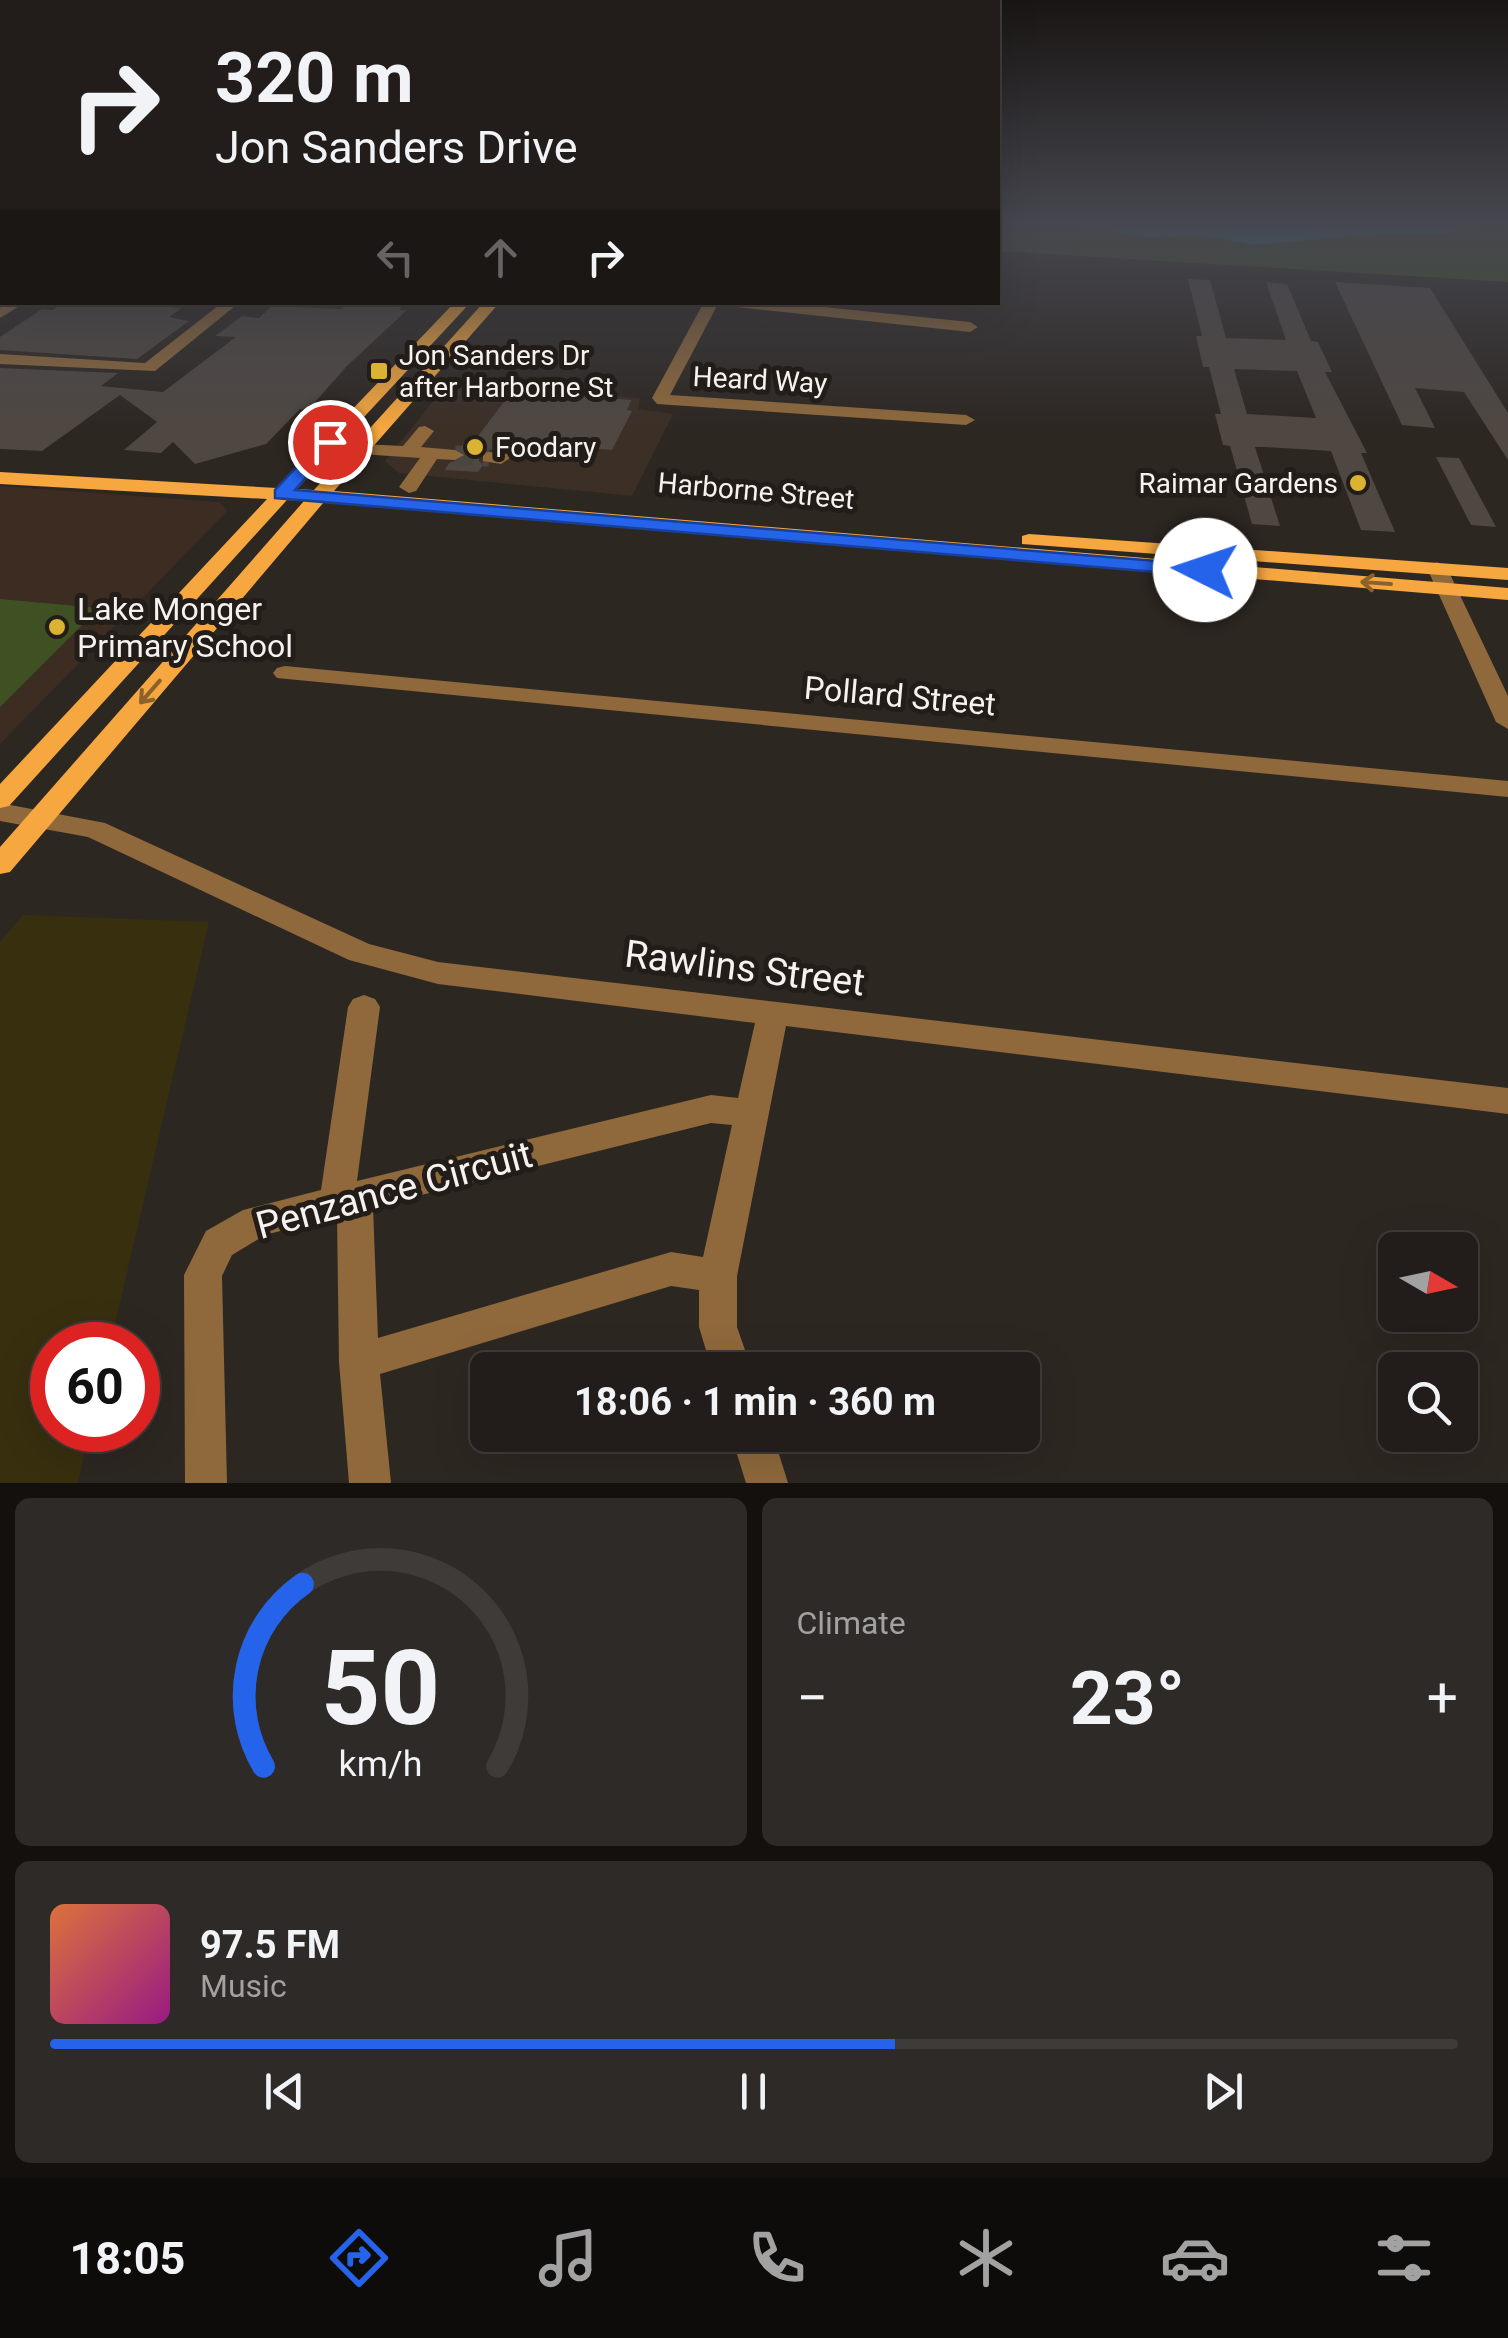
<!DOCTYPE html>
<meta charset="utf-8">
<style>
:root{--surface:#221d1a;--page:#2e2a27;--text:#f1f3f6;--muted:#a2a2a2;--line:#3f3b39;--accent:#2563eb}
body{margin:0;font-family:Roboto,sans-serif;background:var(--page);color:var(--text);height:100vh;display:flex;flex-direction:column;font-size:38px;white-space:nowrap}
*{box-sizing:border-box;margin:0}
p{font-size:32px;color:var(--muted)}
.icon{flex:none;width:55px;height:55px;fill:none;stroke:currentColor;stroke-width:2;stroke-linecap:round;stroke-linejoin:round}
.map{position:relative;height:1483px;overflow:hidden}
.drawer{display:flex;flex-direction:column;gap:15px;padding:15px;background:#13100e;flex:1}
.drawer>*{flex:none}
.hud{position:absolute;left:0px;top:0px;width:1000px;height:305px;box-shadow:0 10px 40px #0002,0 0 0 2px var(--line);background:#221d1a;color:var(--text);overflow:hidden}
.needle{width:65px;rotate:99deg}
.controls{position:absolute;left:1378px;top:1232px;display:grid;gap:20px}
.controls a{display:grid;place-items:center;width:100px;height:100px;border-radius:15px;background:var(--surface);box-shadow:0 10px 40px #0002,0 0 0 2px var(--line);font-size:50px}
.speed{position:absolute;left:30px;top:1322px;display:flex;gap:20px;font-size:50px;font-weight:700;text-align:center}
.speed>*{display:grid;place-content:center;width:130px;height:130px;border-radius:50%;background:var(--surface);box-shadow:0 10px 40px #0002,0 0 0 2px var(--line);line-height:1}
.speed .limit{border:15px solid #d22;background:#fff;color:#111}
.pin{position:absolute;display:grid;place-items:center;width:85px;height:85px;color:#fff;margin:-42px;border:5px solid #fff;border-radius:50%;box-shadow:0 2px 10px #0007}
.me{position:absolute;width:110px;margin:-55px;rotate:274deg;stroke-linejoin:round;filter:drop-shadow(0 0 8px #0008)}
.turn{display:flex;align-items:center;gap:35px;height:210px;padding:0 50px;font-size:45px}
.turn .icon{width:130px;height:130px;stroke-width:2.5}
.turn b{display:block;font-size:70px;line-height:85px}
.lanes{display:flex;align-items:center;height:95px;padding:0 50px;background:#0003;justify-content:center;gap:50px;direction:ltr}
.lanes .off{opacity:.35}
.big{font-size:75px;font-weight:700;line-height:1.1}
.drawer .card{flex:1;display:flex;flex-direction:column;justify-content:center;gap:15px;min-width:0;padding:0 35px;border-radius:15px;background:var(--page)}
.drawer .dial{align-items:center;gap:0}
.dial svg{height:260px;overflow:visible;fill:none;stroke:var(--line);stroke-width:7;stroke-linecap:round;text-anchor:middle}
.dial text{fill:var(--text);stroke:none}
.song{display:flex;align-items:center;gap:30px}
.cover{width:120px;height:120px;border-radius:15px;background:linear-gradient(135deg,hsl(20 70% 55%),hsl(310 70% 35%))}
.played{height:10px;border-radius:5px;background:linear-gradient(90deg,var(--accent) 60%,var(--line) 60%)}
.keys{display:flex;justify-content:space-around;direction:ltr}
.heat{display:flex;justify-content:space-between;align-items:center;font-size:55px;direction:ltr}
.drawer .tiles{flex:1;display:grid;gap:15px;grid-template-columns:1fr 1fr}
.card:last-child{grid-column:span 2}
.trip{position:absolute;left:470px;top:1352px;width:570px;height:100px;border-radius:15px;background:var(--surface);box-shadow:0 10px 40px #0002,0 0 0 2px var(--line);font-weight:700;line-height:100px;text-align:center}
.menu{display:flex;height:160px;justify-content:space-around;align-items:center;background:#0e0c0a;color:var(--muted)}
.menu .icon{width:70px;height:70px}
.menu .active{color:var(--accent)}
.menu b{font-size:45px;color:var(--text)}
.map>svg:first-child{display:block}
.built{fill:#3b2f26}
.education{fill:#3c2c22}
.green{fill:#3f5123}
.sand{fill:#382f0f}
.water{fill:#3283a2}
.building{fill:#4e4742;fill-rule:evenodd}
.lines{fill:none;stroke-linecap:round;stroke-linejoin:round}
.minor-tunnel{stroke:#4b4541;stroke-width:19;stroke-dasharray:19 9;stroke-linecap:butt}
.minor{fill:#8f693c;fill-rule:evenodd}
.major{fill:#f6a73f;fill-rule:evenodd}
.oneway{stroke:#8c622c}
.route{fill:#2563eb;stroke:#184099;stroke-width:2.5}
.poi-dot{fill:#dab333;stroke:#231d19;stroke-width:4}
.labels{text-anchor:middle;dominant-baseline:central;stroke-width:10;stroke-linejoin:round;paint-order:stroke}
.far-poi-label{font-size:28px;fill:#f7f2ef;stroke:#231d19;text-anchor:start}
.far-street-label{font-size:28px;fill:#f7f2ef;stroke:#231d19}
.poi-label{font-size:32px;fill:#f7f2ef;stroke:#231d19;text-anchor:start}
.street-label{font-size:32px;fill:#f7f2ef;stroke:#231d19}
.near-street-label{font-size:38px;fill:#f7f2ef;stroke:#231d19}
</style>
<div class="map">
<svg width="1508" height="1483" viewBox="0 0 1508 1483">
<rect width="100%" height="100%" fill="#2d2722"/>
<polygon class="built" points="447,384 640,398 638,409 673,414 632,496 399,473 385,461"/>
<polygon class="education" points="0,486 220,502 227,511 0,744"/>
<g class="green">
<polygon points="998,221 1508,221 1508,282 998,251"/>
<polygon points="0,599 99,608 0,707"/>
</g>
<polygon class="sand" points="23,915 209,922 110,1345 52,1345 52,1430 90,1430 78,1483 0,1483 0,942"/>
<path class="water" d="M1059 221C1090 221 1159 233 1180 221H1480L1477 226 1443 234H1374L1254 245 1204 236 1142 237Z"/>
<g class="building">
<path d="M1188 279 1210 280 1226 338 1286 340 1266 282 1287 284 1311 341 1318 342 1332 372H1325L1367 453H1361L1395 532 1361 530 1331 451 1264 447H1255L1280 526 1252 524 1230 446 1223 445 1215 414H1221L1209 367H1203L1196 336H1202ZM1234 369 1297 371 1316 418 1247 414Z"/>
<polygon points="1335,282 1430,288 1508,413 1508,460 1464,392 1415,388 1435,428 1402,425"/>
<polygon points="63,302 177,302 170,307 182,308 169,317 189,321 137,359 0,350 0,337 42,309 53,310"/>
<polygon points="348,303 403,306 399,310 407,310 347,366 308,410 300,409 266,444 195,464 173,442 161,453 124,450 157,422 120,395 42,451 0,449 0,368 118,373 101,386 163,392 236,337 215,336 242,316 259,318 272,306 341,309"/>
<polygon points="512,391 631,400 627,410 632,411 612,450 500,442 495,449 480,451 479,461 483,465 478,472 445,470 449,463 468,456 460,448 466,440 475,440"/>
<polygon points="1436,457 1459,458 1496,527 1471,525"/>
</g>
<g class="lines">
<polyline class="minor-tunnel" points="455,455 489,457"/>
<g class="minor">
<polygon points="8,302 26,302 0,318 0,308"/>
<polygon points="223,302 240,302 155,371 0,364 0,354 145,363"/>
<polygon points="704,302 719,302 670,395 966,415 975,420 966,425 657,404 652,398"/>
<polygon points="720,302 775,302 970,322 978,327 970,332 727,306"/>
<polygon points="425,426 434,431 421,447 455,450 464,455 455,460 437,459 416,491 409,493 399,487 420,458 360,454 351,449 360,444 403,446 419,427"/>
<polygon points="489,452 507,454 510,458 501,464 483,461 483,453"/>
<polygon points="1437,562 1447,568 1508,696 1508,729 1496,722 1427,568"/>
<polygon points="285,666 1508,781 1508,797 277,678 273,673 277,668"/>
<path d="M0 803 105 823 369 944 438 962 1508 1088V1114L786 1026 737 1276V1327L752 1370H712L699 1327V1290L671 1286 380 1374 391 1483H349L339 1362 337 1216 265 1235 232 1255 222 1276 227 1483H185L184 1275 206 1231 243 1210 321 1190 348 1007 353 999 364 995 375 999 380 1007 357 1181 711 1095 738 1098 755 1023 438 984 349 960 88 837 0 821ZM711 1123 732 1125 703 1257 671 1252 378 1338 373 1207Z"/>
<polygon points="731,1435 773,1435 788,1483 746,1483"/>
</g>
<g class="major">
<polygon points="455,302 471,302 297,489 314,490 484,302 500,302 334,491 1508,588 1508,600 324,502 10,872 0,874 0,847 304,501 287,500 9,806 0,808 0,784 267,499 0,484 0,472 277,488"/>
<polygon points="1029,534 1508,568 1508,580 1022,544 1022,536"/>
</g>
</g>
<defs><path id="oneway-shaft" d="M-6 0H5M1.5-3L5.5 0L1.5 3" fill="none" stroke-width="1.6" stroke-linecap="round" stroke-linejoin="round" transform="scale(2.5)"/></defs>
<g class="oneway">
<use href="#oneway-shaft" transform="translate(1376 583) rotate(-176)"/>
<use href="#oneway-shaft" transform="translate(150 692) rotate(131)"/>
</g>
<linearGradient id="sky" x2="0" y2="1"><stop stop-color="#191513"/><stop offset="0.52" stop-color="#46474f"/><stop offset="1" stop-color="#46474f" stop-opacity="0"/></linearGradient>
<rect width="1508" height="429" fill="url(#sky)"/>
<polygon class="route" points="324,438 338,442 295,490 1205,565 1215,570 1205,576 275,498 275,490"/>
<g class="poi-dot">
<rect x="369" y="361" width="20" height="20" rx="5"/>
<circle cx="475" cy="447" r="10"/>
<circle cx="1358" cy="483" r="10"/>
<circle cx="57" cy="627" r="10"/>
</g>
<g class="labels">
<g class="far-poi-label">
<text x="399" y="355">Jon Sanders Dr<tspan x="399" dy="32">after Harborne St</tspan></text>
<text x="495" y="447">Foodary</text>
<text x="1338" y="483" text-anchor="end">Raimar Gardens</text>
</g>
<g class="far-street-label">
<text transform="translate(760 380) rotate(3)">Heard Way</text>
<text transform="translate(756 491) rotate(5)">Harborne Street</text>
</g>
<g class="poi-label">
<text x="77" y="609">Lake Monger<tspan x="77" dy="37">Primary School</tspan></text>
</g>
<g class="street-label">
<text transform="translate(900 696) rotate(5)">Pollard Street</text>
</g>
<g class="near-street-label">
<text transform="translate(745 968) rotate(7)">Rawlins Street</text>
<text transform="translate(394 1190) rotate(-15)">Penzance Circuit</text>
</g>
</g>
</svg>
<div class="controls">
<a><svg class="needle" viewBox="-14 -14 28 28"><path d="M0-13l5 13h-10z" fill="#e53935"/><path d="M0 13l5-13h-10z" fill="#a2a2a2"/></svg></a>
<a><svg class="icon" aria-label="search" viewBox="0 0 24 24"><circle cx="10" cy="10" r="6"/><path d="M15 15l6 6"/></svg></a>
</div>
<div class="speed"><div class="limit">60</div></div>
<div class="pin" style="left:330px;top:442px;background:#d93025"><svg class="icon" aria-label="arrive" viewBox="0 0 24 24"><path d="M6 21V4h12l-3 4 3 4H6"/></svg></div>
<svg class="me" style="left:1205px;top:570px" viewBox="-20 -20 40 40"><circle r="19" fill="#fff"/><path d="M0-13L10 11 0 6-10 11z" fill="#2563eb"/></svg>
<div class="trip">18:06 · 1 min · 360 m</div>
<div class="hud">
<div class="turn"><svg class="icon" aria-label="right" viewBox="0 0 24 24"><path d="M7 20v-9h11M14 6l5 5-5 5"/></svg><div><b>320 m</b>Jon Sanders Drive</div></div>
<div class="lanes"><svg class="icon off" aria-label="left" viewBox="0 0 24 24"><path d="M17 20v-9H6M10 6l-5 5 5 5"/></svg><svg class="icon off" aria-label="ahead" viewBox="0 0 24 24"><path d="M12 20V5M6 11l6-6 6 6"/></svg><svg class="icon" aria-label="right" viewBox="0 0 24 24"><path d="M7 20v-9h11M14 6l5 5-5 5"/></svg></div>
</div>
</div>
<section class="drawer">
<div class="tiles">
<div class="card dial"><svg viewBox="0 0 100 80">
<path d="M14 69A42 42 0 1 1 86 69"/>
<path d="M14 69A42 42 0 0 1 26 13" stroke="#2563eb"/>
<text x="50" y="56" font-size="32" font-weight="700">50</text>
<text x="50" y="72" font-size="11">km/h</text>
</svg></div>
<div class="card"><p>Climate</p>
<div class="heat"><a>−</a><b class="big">23°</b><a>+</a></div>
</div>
<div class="card">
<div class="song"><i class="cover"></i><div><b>97.5 FM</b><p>Music</p></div></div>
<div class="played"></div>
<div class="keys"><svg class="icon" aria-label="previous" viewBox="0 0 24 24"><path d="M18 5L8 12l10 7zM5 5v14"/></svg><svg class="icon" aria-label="pause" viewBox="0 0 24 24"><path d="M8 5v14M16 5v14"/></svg><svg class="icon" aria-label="next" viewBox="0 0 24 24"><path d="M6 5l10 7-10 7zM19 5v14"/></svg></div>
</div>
</div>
</section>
<nav class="menu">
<b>18:05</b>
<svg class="icon active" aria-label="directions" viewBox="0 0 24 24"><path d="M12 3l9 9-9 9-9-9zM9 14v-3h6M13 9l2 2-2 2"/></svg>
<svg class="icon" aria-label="music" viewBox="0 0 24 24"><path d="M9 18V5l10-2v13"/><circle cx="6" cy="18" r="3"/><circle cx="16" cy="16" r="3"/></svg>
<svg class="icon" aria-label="phone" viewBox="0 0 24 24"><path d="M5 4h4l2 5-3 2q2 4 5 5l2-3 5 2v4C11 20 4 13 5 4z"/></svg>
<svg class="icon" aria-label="climate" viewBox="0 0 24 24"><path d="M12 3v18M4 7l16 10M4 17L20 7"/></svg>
<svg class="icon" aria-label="car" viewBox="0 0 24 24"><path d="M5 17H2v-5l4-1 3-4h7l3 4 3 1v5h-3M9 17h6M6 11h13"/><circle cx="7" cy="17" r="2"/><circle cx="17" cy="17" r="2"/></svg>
<svg class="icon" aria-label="filters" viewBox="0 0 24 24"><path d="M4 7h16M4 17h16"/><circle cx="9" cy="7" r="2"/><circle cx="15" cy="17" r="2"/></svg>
</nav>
